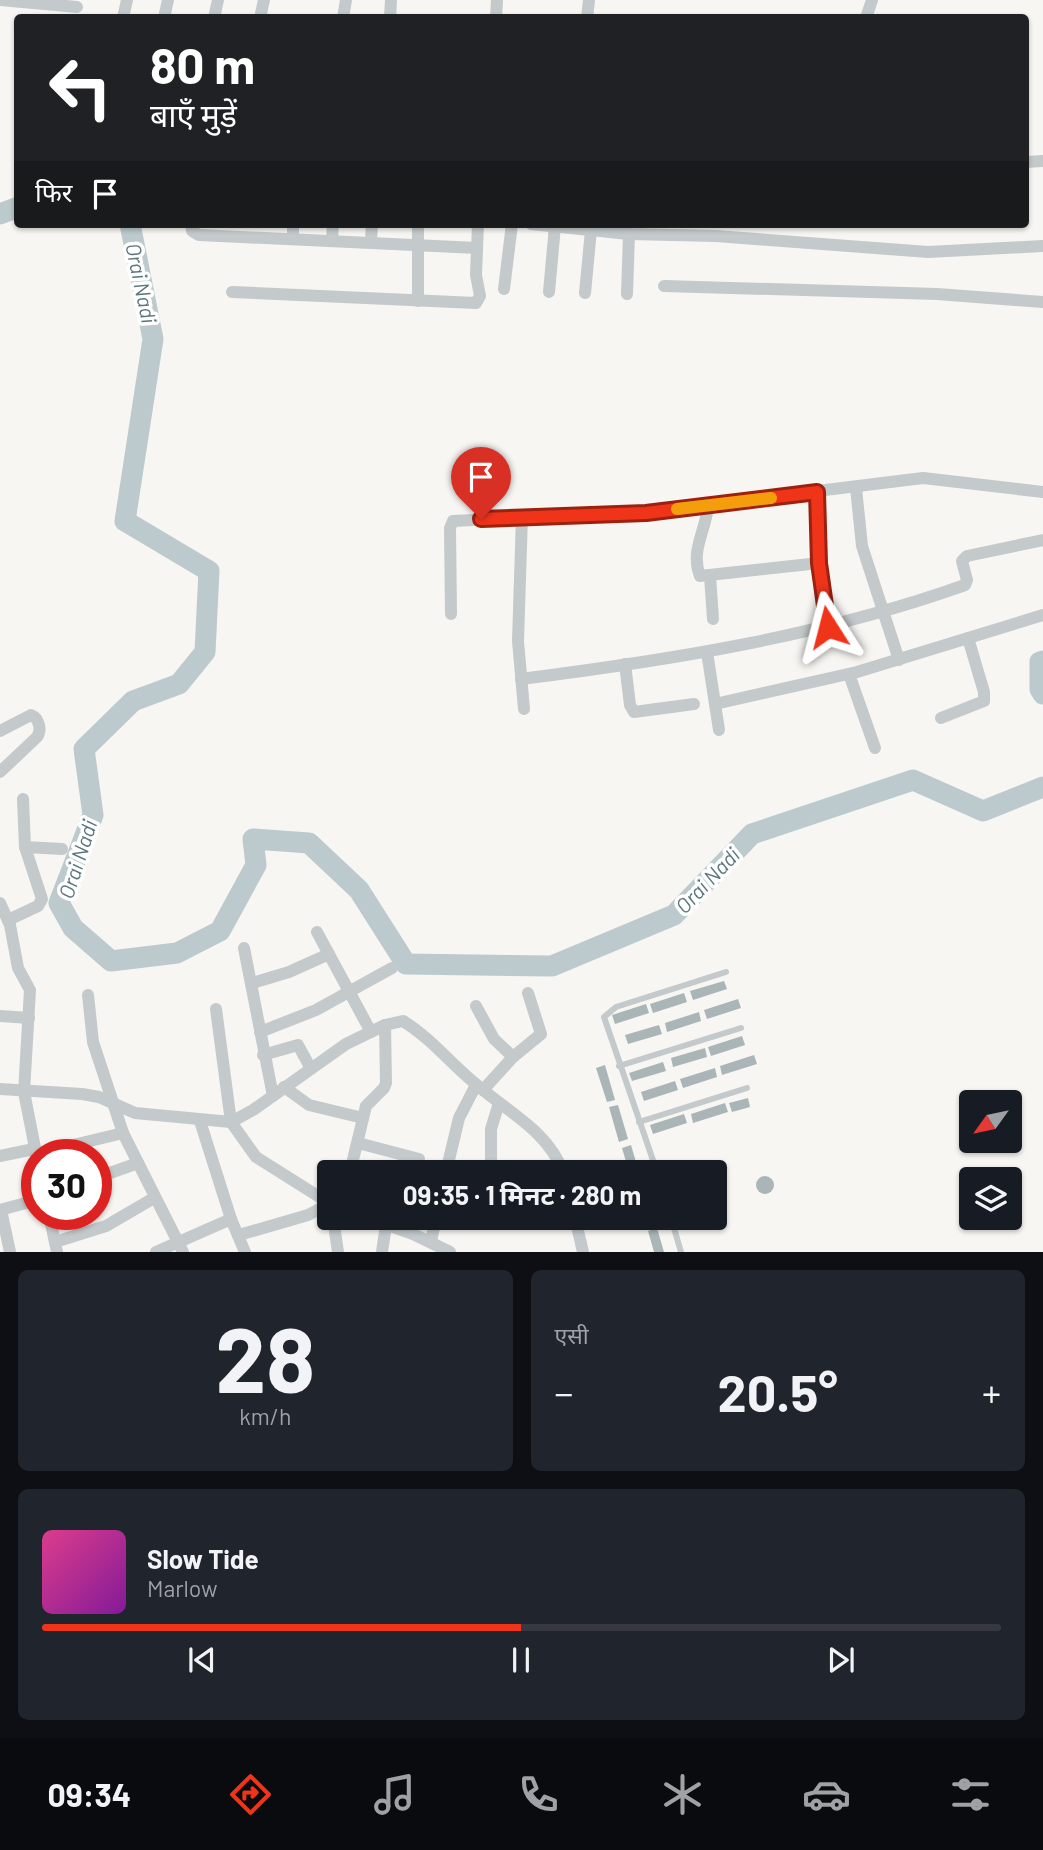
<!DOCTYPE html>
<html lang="hi">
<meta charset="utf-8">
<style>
:root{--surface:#171b24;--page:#20242c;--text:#f1f3f6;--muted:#9ea1a6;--line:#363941;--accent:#f03419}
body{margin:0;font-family:Barlow,"Noto Sans Devanagari",sans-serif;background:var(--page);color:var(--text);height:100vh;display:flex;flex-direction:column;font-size:26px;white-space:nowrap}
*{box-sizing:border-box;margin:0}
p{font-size:23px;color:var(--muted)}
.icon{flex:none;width:38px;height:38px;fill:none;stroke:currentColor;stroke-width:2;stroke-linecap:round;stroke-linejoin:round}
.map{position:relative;height:1252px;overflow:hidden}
.drawer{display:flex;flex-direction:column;gap:18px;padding:18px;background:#0d0f14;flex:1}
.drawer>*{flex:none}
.guide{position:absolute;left:14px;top:14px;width:1015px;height:214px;border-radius:7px;box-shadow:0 2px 5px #0004;background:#202124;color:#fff;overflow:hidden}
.needle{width:46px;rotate:237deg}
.controls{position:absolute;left:959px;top:1090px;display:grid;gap:14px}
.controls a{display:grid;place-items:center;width:63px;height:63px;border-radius:7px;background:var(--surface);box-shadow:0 2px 5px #0004;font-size:35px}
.speed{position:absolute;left:21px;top:1139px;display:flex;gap:14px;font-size:35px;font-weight:700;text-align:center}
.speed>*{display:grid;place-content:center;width:91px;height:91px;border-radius:50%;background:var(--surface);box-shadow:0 2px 5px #0004;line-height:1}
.speed .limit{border:10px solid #d22;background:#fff;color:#111}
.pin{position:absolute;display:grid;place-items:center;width:60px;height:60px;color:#fff;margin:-72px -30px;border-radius:50% 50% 50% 0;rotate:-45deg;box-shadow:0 0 7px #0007}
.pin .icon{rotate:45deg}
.me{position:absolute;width:77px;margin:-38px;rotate:351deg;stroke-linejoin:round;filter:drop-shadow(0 0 5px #0008)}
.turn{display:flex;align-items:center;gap:24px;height:147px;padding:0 21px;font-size:32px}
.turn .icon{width:91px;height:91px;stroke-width:2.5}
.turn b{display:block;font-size:49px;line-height:60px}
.then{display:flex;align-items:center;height:66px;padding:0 21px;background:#0003;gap:14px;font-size:26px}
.big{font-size:52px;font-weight:700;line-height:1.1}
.drawer .widget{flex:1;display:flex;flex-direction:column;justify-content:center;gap:10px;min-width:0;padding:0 24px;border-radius:10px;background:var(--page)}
.drawer .dial{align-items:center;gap:0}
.dial b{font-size:91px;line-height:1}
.song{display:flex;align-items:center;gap:21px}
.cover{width:84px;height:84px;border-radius:10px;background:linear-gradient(135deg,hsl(330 70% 55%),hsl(290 70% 35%))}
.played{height:7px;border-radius:4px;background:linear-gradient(90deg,var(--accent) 50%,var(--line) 50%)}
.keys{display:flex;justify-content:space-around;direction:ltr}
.heat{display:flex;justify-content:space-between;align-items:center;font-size:38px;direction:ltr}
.drawer .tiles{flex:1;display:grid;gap:18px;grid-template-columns:1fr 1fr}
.widget:last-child{grid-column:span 2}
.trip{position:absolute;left:317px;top:1160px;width:410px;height:70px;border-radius:7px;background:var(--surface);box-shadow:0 2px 5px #0004;font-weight:700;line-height:70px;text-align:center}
.tab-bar{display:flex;height:112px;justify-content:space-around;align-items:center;background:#090b0e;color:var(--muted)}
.tab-bar .icon{width:49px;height:49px}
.tab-bar .selected{color:var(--accent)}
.tab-bar b{font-size:32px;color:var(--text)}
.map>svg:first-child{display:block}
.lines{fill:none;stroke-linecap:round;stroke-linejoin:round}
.river{stroke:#bccacd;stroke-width:21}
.building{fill:#aab5b8}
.lane{stroke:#c4c9cb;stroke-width:6}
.street{stroke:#c4c9cb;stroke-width:12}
.route-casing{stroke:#9c2210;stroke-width:18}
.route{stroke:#f03419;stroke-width:12}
.slow{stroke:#f59e0b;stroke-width:12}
.labels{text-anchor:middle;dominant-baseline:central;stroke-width:7;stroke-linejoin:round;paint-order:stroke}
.water-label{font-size:21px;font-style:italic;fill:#5a767c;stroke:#fff}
</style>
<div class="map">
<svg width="1043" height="1252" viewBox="0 0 1043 1252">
<rect width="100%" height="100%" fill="#f7f6f3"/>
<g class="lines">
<g class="river">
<polyline points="0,214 18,207"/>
<polyline points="130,224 153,339 125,521 209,571 205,652 179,684 133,701 84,749 93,815 59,903 73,928 111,961 177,953 220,931 256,865 253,839 309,843 359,890 406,964 552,966 674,915 752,834 913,780 983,811 1043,787"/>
<polyline points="1043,661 1040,662 1040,689 1043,694"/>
</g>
</g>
<g class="building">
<polygon points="724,981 727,989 693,1000 690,991"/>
<polygon points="684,993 687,1002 653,1013 650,1004"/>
<polygon points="738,999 741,1008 707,1019 704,1010"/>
<polygon points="646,1004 649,1013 615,1024 612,1015"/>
<polygon points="699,1012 701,1021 667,1032 665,1023"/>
<polygon points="659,1025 662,1034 628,1044 625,1035"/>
<polygon points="742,1036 745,1045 711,1056 708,1047"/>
<polygon points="705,1048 707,1057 673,1067 671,1058"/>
<polygon points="754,1055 757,1064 722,1075 720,1066"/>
<polygon points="663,1062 666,1071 632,1081 629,1073"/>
<polygon points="605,1065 615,1100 607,1102 596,1068"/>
<polygon points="715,1068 717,1077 683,1088 680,1079"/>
<polygon points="675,1081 678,1090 644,1101 641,1092"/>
<polygon points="748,1098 750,1107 732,1112 729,1103"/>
<polygon points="725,1103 728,1112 693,1123 691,1114"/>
<polygon points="618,1105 628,1139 619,1142 609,1107"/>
<polygon points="684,1114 687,1123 653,1134 650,1125"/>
<polygon points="631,1145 639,1172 629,1172 622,1148"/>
<circle cx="765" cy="1185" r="9"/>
<polygon points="657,1228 664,1252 654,1252 648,1231"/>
</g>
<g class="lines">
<g class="lane">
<polyline points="619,1066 741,1028"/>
<polyline points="639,1122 747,1088"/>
<polyline points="657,1172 604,1017 616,1007 726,972"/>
<polyline points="671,1218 681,1252"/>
</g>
<g class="street">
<polyline points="0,0 77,7"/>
<polyline points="123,18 127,0"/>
<polyline points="164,18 168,0"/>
<polyline points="214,18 218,0"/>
<polyline points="260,18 264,0"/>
<polyline points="343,18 346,0"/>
<polyline points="390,18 391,0"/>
<polyline points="496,18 497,0"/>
<polyline points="587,18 589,0"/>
<polyline points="866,18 872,0"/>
<polyline points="1026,162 1043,161"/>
<polyline points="191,224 192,231 199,235 477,248"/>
<polyline points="418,224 418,301"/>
<polyline points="531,224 629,234 716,236 928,252 1043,246"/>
<polyline points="293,238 293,224"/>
<polyline points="332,240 333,224"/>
<polyline points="371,242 372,224"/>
<polyline points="664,286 937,294 1043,302"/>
<polyline points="504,289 512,224"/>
<polyline points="232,292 476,303 480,296 476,275 478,224"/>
<polyline points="549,292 555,226"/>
<polyline points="585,293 591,230"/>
<polyline points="627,294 629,234"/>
<polyline points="856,488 862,546 899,660"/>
<polyline points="817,492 819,563 828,627"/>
<path d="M708 506C706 530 690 551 700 576L819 563"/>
<polyline points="522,516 518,641 524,709"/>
<polyline points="710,576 713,619"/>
<polyline points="451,614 450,528 453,521 646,512 923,478 1043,492"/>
<polyline points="707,652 719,730"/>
<polyline points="625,664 630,705 634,712 694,704"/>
<polyline points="849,674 875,748"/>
<path d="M521 679C671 660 822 636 965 585L967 580 962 561 967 556 1043 540"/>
<polyline points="715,704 857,672 1043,615"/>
<polyline points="941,718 984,701 984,692 968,638"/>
<path d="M0 731 31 715C39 718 42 730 37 737L0 772"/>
<polyline points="25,847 62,849"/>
<polyline points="0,903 10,925 18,968 30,990 24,1092 37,1158"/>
<polyline points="8,920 38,906 42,899 25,847 23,799"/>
<polyline points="317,932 371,1032"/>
<polyline points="244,948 273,1096"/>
<polyline points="252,983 289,972 329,954"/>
<polyline points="88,995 93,1042 123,1133 183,1252"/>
<polyline points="476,1006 494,1039 513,1057"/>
<polyline points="216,1009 231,1122 256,1157 329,1203"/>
<polyline points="0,1016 29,1018"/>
<polyline points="260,1032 316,1010 392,968"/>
<polyline points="263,1055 298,1045 310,1067"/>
<polyline points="284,1087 309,1105 363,1118"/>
<path d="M0 1089 82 1094 99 1097 135 1113 231 1122 253 1110 346 1044 385 1025 403 1021C431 1038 452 1065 477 1085 508 1112 549 1132 563 1172"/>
<polyline points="483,1090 513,1057 541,1034 528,993"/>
<polyline points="200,1121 231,1219 245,1252"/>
<polyline points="358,1143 419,1159"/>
<polyline points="36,1154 123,1133"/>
<polyline points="0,1156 34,1149"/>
<polyline points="351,1168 366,1106 384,1088 386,1083 385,1025"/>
<polyline points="446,1172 459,1118 476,1085"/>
<polyline points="491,1172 491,1129 499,1103"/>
<polyline points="96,1178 138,1163"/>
<polyline points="0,1210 37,1200"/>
<polyline points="1,1210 10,1252"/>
<polyline points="49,1214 57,1252"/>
<polyline points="333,1218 338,1252"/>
<polyline points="368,1218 413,1234 450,1252"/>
<polyline points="575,1218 583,1252"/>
<polyline points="239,1235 308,1215 329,1204"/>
<polyline points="431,1241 436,1218"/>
<polyline points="55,1242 106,1226 154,1198"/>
<polyline points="156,1252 231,1219"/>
<polyline points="382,1252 386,1225"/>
</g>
</g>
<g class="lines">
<defs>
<polyline id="route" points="481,519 646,513 817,492 819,563 828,627"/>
</defs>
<use href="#route" class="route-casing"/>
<use href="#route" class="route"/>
<polyline class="slow" points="677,509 771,498"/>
</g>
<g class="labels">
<g class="water-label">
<text transform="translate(142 283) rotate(78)">Orai Nadi</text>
<text transform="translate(77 859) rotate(-72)">Orai Nadi</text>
<text transform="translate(707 880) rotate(-46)">Orai Nadi</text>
</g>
</g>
</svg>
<div class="controls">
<a><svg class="needle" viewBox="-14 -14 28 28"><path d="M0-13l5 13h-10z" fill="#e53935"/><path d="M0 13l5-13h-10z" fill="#9ea1a6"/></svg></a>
<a><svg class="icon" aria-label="layers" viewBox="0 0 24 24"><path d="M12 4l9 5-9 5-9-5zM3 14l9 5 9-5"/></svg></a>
</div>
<div class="speed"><div class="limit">30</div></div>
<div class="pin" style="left:481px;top:519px;background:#d93025"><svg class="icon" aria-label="arrive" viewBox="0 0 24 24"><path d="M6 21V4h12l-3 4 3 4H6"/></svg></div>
<svg class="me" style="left:828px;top:627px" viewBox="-20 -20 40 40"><path d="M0-17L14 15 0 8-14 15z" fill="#f03419" stroke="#fff" stroke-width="4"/></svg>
<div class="trip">09:35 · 1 मिनट · 280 m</div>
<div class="guide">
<div class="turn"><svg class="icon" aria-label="left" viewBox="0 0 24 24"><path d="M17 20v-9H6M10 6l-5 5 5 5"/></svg><div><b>80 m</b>बाएँ मुड़ें</div></div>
<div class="then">फिर<svg class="icon" aria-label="arrive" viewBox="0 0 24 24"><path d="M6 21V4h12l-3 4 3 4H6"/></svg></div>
</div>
</div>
<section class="drawer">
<div class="tiles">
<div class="widget dial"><b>28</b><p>km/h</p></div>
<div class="widget"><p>एसी</p>
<div class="heat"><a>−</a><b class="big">20.5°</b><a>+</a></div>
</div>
<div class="widget">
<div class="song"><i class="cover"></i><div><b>Slow Tide</b><p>Marlow</p></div></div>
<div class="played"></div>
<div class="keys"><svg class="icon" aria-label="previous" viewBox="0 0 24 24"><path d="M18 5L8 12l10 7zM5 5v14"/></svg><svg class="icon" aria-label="pause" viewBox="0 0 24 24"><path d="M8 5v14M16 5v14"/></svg><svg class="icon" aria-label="next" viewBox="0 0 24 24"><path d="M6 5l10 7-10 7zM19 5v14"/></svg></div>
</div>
</div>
</section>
<nav class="tab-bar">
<b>09:34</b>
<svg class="icon selected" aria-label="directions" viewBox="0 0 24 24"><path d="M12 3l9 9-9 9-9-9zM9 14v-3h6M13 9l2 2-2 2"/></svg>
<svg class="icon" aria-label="music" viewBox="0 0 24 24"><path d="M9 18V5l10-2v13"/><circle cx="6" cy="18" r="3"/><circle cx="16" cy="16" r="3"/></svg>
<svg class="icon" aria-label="phone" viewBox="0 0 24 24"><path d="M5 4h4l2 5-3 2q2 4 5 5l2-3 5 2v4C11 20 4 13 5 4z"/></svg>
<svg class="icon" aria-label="climate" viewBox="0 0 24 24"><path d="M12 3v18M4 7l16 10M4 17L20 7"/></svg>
<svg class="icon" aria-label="car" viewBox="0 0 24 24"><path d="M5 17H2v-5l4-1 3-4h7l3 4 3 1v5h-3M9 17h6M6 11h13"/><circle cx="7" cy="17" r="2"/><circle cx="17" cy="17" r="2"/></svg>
<svg class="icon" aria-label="filters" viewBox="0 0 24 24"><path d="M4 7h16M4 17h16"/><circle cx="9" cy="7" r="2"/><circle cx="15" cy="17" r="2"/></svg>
</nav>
